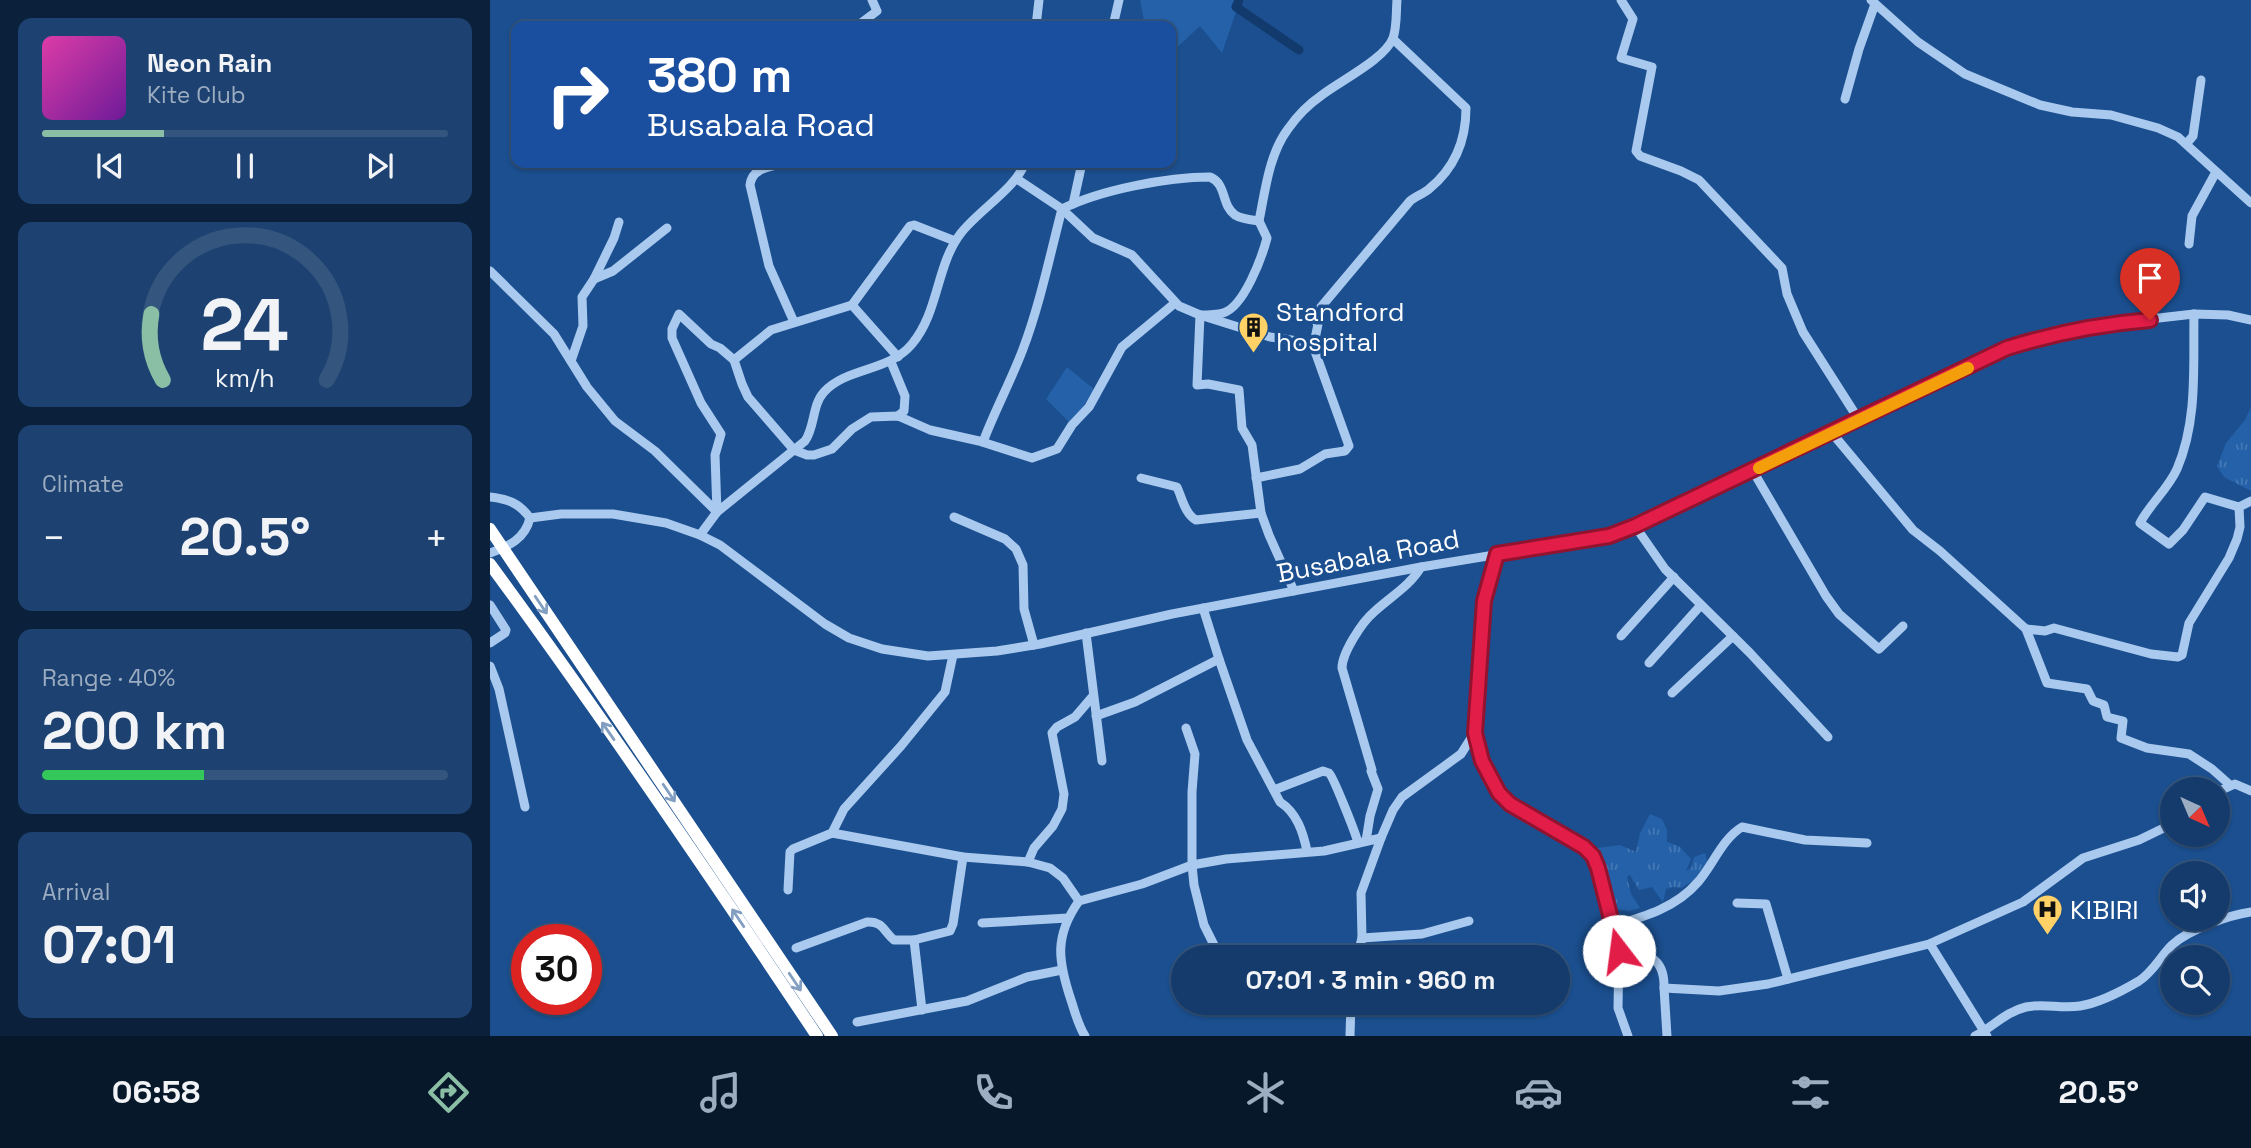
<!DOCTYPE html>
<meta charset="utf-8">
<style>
:root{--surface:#143b6b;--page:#1d4271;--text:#f1f3f6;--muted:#9dadc1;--line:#33557e;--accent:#8abfa5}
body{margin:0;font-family:"Space Grotesk",sans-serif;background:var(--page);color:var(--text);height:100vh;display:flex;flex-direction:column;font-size:26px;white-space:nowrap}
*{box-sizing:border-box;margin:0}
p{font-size:23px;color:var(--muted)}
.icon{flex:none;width:38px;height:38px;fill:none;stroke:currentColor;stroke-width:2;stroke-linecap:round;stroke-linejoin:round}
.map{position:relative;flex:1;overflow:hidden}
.drawer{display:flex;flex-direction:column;gap:18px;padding:18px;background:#0b203b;width:490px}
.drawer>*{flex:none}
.top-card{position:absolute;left:21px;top:21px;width:665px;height:147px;border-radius:14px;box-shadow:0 2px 5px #0004,0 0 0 2px var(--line);background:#1a4fa0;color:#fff;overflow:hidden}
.needle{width:46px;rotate:136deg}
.buttons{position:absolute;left:1670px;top:777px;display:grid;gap:14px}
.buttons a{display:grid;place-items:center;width:70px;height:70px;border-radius:50%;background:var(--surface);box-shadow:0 2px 5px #0004,0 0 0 2px var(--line);font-size:35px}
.speed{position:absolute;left:21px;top:924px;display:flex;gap:14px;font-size:35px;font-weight:700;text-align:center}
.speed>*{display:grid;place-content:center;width:91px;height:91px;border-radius:50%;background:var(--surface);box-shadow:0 2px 5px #0004,0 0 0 2px var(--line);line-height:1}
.speed .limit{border:10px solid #d22;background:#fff;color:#111}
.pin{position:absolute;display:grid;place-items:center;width:60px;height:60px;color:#fff;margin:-72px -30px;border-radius:50% 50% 50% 0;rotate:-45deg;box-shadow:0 0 7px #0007}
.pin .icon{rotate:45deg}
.me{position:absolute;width:77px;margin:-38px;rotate:345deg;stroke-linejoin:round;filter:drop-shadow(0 0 5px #0008)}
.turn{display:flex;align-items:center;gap:24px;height:147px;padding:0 21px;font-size:32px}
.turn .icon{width:91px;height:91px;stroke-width:2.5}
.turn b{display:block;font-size:49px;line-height:60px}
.big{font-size:52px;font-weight:700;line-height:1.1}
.drawer .widget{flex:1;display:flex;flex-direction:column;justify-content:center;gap:10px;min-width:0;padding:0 24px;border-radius:14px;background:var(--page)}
.drawer .dial{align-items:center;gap:0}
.dial svg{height:182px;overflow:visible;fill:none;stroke:var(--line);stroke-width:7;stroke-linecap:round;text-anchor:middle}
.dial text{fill:var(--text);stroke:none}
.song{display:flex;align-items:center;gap:21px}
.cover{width:84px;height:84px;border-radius:10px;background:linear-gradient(135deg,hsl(320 70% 55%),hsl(280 70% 35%))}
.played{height:7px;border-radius:4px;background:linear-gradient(90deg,var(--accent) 30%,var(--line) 30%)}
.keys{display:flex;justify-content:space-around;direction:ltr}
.heat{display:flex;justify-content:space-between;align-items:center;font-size:38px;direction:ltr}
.charge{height:10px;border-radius:5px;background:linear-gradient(90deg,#34c759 40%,var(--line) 0)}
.trip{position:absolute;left:681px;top:945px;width:399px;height:70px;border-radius:35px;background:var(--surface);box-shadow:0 2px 5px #0004,0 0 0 2px var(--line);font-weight:700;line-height:70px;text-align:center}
.tab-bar{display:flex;height:112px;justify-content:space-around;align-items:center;background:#08182b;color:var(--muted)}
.tab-bar .icon{width:49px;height:49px}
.tab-bar .selected{color:var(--accent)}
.tab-bar b{font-size:32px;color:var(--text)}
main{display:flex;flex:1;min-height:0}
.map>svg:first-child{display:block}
.grass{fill:url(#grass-tufts)}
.park{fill:#2461a8}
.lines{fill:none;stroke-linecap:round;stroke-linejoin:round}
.canal{stroke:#123a6d;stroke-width:9}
.minor{stroke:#a9c9ee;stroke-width:9}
.highway{stroke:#fff;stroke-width:12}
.oneway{stroke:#829ec1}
.route-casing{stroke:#92132f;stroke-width:18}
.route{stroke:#e11d48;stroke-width:12}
.slow{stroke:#f59e0b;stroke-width:12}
.labels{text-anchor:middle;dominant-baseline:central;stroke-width:7;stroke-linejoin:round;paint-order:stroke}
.poi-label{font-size:26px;fill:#fff;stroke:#1b4f8f;text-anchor:start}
.street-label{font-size:26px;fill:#fff;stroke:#1b4f8f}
</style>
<main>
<section class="drawer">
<div class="widget">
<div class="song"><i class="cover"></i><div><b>Neon Rain</b><p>Kite Club</p></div></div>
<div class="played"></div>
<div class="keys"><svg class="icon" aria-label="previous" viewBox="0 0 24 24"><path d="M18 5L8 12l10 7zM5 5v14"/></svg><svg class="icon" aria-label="pause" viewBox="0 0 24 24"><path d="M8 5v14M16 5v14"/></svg><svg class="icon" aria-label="next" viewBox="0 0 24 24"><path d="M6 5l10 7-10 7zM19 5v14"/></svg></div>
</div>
<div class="widget dial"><svg viewBox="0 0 100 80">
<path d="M14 69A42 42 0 1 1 86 69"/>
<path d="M14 69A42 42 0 0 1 9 40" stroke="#8abfa5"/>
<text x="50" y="56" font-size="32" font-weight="700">24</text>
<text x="50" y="72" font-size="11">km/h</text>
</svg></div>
<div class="widget"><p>Climate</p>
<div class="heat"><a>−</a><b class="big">20.5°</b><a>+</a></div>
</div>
<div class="widget"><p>Range · 40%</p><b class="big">200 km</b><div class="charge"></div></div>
<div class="widget"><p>Arrival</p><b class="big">07:01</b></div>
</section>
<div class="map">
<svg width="1761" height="1036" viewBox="0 0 1761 1036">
<defs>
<pattern id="grass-tufts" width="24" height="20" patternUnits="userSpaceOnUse" patternTransform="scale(1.75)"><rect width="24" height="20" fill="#2461a8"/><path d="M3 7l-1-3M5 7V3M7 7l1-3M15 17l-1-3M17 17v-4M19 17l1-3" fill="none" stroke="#4579b5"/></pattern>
</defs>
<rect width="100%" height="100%" fill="#1b4f8f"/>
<g class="grass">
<polygon points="1761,407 1761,491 1734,477 1727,466 1736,443 1755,420"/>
<polygon points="1160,814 1172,819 1177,830 1177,842 1189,846 1201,859 1196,871 1201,868 1204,857 1215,853 1218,863 1206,879 1191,888 1184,887 1176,889 1173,902 1162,887 1149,890 1140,875 1137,877 1141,894 1150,908 1139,911 1124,909 1116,891 1108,848 1130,845 1146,852 1150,833"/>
</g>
<g class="park">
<polygon points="650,0 750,0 732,53 710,26 681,53 681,26 655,26"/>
<polygon points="577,367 605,390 581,424 556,399"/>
</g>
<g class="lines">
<polyline class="canal" points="749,0 746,7 809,50"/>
<g class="minor">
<polyline points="1131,0 1143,19 1131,58 1162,67 1146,151 1150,156 1191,171 1209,180 1292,268 1297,294 1313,332 1369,420"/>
<polyline points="1381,0 1428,42 1475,74 1550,105 1582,112 1621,115 1668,128 1688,137 1761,203"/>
<polyline points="367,26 387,11 382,0"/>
<polyline points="546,26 549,0"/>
<polyline points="623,26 629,0"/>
<polyline points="1355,99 1369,49 1385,4"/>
<polyline points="1697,143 1703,136 1711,80"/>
<path d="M296 163C281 167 262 167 260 185L279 266 304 322"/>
<path d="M527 179 572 209 603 238 642 255 689 306 710 315 780 337 822 343 825 339 828 324 825 320 831 307 920 201C926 196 933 194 939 189 965 168 976 141 976 108L903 39"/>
<polyline points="583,204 592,163"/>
<polyline points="1699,244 1702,216 1726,172"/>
<polyline points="0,271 64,334 97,387 125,421 165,451 227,512 210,535"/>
<polyline points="104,279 123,271 177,228"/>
<polyline points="362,305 420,226 424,225 465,241"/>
<path d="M1704 314C1703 366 1708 420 1687 469 1678 489 1660 504 1650 523L1679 544 1693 530 1715 497 1749 507"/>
<polyline points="244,360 281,330 362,305 408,357"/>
<polyline points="81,361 93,326 92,297 104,279 124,238 129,222"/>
<polyline points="401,362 415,396 414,411 408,416"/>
<polyline points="1342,433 1423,530 1450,551 1536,629 1557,683 1597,689 1603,701 1614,705 1617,717 1633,721 1631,738 1657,748 1699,754 1722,769 1740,785"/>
<path d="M493 442C505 410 521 381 533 349 550 304 560 255 572 209 610 190 677 177 720 177 737 184 731 205 745 215 751 219 761 220 769 221"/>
<polyline points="1263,471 1336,596 1349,614 1389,649 1413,626"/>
<path d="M651 478 687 487C692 498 695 514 706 520L771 513"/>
<polyline points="766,478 810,469 835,454 855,451 859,446 822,343"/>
<path d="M0 497C18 499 29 503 40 518 35 539 19 546 0 553"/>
<polyline points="227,512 225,455 231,434 211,403 182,338 182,329 189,314 221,344 230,348 244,360 252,384 258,397 304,450 317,455 324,455 342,449 362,429 381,417 408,416 440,430 489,441 542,458 567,449 582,425 599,407 632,347 685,303"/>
<path d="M227 512 315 441C325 427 322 405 334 392 357 367 399 372 422 344 449 312 446 265 471 233 490 209 525 189 535 163"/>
<polyline points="464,517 515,539 526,549 533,565 534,609 544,645"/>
<polyline points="40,518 71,514 123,514 176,523 210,535 230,545 335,624 359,638 392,649 438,656 507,651 550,644 682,614 931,567 1119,536 1223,490 1517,348 1559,335 1607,325 1704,314 1738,315 1761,320"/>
<polyline points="1145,526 1175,569 1260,653 1338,737"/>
<path d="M1007 554 994 601 985 732 992 761 1009 793 1020 804 1094 847 1103 856 1108 868 1129 951C1156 953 1175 956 1174 988L1229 991 1278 984 1439 944 1533 902 1593 858 1649 840 1682 824"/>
<path d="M804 591 779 535 771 513 762 445 752 428 749 390 718 384 707 385 710 315C717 315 726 315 733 313 754 307 772 257 777 238L769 221C775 192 779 154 798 129 807 116 819 104 832 95 850 81 895 59 903 38 907 27 906 12 907 0"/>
<polyline points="0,605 16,630 15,633 0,643"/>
<polyline points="1536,629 1555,631 1564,628 1661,654 1688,657 1692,655 1699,623 1739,558 1747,539 1750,527 1749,507 1761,501"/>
<polyline points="596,633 612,761"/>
<polyline points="1131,636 1184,577"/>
<path d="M729 659 757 740 790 802C807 813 813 832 817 851"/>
<polyline points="1159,663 1211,605"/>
<polyline points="0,666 9,689 35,807"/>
<polyline points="1182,693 1243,636"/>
<polyline points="606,716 645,702 729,659 713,608"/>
<polyline points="696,728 705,754 702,792 702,865 704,885 714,925 730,957"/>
<path d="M784 790 833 771C835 772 837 772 839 773 843 776 866 834 868 843"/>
<polyline points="1727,792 1745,784 1761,791"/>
<polyline points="342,833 473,857 538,862 560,868 573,878 589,901"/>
<path d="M876 841 880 816 888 789 881 771 882 770 852 668C852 653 872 622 884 612 900 597 920 586 931 567"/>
<polyline points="538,862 544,848 563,826 572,809 574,794 562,733 567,727 585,717 603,696"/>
<polyline points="298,890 300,852 303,849 342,833 354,809 411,746 455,692 463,655"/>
<polyline points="1247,903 1276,904 1298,979"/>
<polyline points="492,923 578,918"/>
<path d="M1122 926C1153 917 1186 908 1208 882 1223 865 1232 839 1252 827L1315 840 1377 843"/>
<polyline points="872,938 932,934 979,921"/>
<polyline points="424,940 432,1010"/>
<polyline points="1440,944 1497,1036"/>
<path d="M306 948 377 922C393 921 394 932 404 940H424L460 931 463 924 473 857"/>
<polyline points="1129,951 1128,1008 1138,1036"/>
<polyline points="867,957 872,938 871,893 891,838 903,810 912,797 971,754 985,732"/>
<polyline points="1174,988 1177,1036"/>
<polyline points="755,1003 760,1011"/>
<polyline points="367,1022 477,1001 537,977 572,970"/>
<path d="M595 1036C588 1025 585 1012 581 1000 568 961 564 936 589 901L652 884 702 865 736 859 834 851 891 838"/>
<polyline points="860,1036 861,1003"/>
<path d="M1485 1036C1503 1027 1515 1012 1536 1007 1554 1003 1571 1009 1590 1006 1609 1003 1632 991 1649 981 1663 972 1670 957 1682 945 1698 930 1739 915 1761 912"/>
</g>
<g class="highway">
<polyline points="0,529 342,1036"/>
<path d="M0 564C113 718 221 877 327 1036"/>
</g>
</g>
<defs><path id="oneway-shaft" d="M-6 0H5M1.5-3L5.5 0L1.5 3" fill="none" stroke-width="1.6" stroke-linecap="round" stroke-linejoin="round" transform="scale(1.75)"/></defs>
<g class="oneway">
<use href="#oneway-shaft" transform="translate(51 605) rotate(56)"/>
<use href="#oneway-shaft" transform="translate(118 731) rotate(-125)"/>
<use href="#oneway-shaft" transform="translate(179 793) rotate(56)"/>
<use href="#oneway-shaft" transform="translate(248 918) rotate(-124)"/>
<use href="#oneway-shaft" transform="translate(305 982) rotate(56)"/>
</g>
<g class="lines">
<defs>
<path id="route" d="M1129 951 1108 868 1103 856 1094 847 1020 804 1009 793 992 761 985 733 994 601 1007 554 1119 536 1145 526 1517 348C1565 333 1611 324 1660 320"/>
</defs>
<use href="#route" class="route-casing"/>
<use href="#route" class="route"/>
<polyline class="slow" points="1269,468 1478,368"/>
</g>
<defs>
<symbol id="building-pin" viewBox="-11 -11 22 30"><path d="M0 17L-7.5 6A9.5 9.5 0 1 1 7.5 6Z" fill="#ffd166" stroke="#1b4f8f"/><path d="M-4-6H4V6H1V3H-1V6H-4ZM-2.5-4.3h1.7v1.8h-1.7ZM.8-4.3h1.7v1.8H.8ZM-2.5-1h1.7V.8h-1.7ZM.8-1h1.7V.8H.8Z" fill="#111"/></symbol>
<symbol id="hospital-pin" viewBox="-11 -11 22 30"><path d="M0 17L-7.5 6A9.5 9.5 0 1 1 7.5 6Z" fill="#ffd166" stroke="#1b4f8f"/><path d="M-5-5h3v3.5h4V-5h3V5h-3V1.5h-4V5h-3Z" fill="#111"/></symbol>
</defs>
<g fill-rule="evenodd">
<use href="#building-pin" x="746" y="310" width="35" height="47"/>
<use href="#hospital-pin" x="1540" y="892" width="35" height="47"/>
</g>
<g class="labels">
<g class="poi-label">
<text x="786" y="312">Standford<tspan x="786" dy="30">hospital</tspan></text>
<text x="1580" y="910">KIBIRI</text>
</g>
<g class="street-label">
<text transform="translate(878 556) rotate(-11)">Busabala Road</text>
</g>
</g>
</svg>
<div class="buttons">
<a><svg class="needle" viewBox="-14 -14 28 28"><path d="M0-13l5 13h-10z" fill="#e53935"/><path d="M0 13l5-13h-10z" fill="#9dadc1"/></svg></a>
<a><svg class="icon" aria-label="sound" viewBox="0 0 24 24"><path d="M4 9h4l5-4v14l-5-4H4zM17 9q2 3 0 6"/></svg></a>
<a><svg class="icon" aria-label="search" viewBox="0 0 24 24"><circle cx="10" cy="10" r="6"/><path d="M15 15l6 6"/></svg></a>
</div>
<div class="speed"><div class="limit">30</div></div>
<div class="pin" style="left:1660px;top:320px;background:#d93025"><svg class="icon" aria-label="arrive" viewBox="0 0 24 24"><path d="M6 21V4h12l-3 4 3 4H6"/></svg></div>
<svg class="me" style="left:1129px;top:951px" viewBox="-20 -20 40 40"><circle r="19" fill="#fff"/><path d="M0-13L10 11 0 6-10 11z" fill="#e11d48"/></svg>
<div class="trip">07:01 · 3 min · 960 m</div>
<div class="top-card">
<div class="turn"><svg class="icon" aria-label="right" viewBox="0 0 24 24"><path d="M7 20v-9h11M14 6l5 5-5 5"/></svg><div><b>380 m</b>Busabala Road</div></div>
</div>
</div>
</main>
<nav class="tab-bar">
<b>06:58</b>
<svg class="icon selected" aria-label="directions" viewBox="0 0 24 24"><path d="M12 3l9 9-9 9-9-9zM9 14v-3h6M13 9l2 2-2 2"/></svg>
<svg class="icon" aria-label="music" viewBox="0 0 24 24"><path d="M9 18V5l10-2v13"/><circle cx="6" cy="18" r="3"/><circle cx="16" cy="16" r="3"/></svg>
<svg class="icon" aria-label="phone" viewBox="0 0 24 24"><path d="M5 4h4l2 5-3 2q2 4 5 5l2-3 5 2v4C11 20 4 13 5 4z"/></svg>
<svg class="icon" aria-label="climate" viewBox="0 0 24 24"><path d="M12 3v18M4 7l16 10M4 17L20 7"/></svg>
<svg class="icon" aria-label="car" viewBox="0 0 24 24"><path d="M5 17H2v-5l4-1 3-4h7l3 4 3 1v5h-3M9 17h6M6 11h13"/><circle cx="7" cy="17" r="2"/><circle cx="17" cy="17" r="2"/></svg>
<svg class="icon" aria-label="filters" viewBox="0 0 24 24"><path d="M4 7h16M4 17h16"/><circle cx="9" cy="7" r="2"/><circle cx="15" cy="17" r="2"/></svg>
<b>20.5°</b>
</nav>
